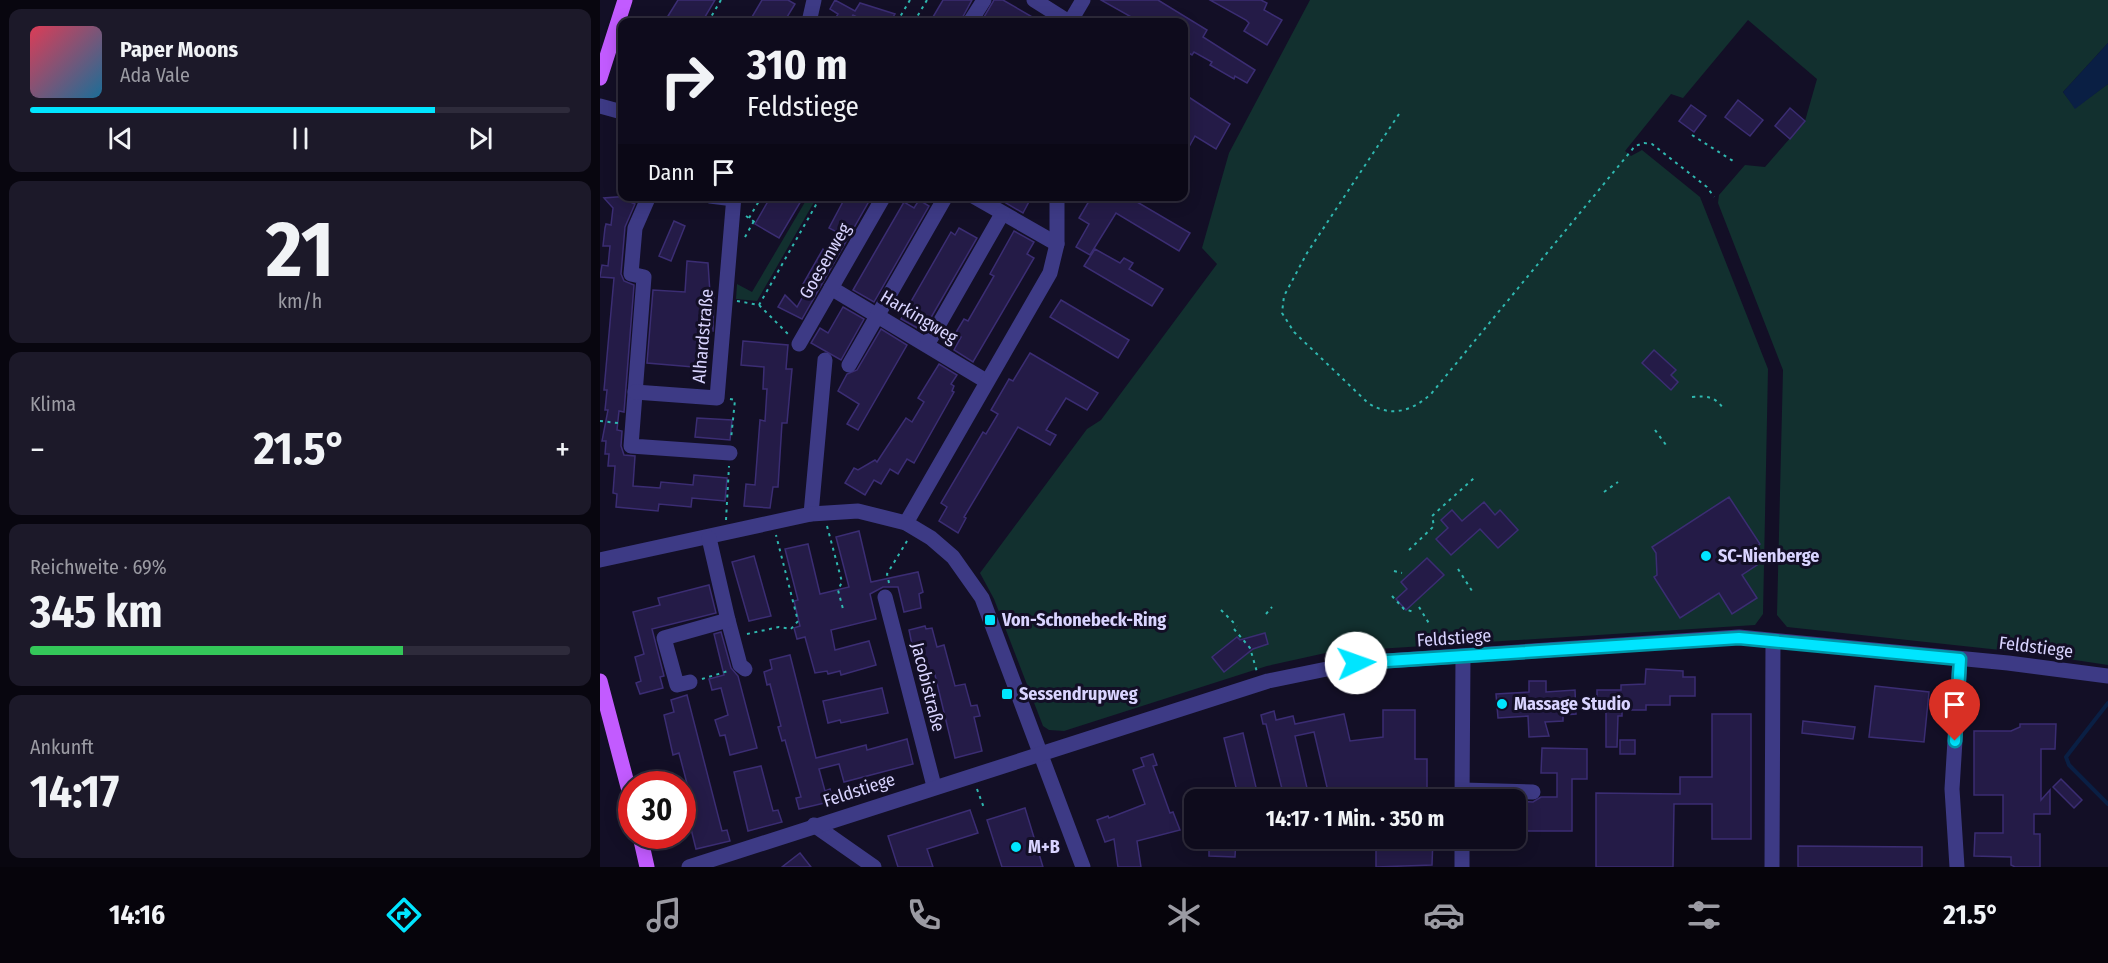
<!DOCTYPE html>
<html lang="de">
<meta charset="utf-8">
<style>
:root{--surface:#0e0b1c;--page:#1c1929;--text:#f1f3f6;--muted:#9b9ba3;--line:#2e2b3b;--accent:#00e5ff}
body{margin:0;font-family:"Fira Sans Condensed",sans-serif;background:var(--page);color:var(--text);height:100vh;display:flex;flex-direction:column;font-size:22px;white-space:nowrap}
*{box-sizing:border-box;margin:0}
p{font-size:20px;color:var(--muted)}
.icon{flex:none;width:33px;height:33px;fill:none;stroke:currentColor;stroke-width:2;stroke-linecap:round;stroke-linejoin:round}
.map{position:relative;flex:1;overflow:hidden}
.sheet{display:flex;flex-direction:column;gap:9px;padding:9px;background:#08060f;width:600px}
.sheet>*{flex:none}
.hud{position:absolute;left:18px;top:18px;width:570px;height:183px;border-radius:12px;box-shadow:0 3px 15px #0003,0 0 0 2px var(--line);background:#0e0b1c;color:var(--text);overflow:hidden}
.speed{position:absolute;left:18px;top:771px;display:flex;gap:12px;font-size:30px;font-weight:700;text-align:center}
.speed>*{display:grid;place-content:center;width:78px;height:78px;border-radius:50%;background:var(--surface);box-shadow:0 3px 15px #0003,0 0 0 2px var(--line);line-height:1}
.speed .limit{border:9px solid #d22;background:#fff;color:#111}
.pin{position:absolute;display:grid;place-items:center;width:51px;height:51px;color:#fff;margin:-62px -26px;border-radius:50% 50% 50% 0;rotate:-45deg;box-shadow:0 0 6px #0007}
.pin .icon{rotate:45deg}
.me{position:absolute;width:66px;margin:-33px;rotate:87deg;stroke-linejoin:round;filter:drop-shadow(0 0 4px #0008)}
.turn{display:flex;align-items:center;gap:21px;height:126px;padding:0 30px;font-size:27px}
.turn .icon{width:78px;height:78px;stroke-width:2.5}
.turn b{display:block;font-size:42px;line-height:51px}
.then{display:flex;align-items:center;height:57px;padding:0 30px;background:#0003;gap:12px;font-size:22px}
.big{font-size:45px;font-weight:700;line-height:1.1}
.sheet .widget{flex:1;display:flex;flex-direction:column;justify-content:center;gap:9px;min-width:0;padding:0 21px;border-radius:12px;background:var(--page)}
.sheet .dial{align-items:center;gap:0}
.dial b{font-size:78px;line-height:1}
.song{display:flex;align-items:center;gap:18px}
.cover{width:72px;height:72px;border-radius:9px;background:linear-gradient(135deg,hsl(350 70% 55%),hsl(200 70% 35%))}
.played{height:6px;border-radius:3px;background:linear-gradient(90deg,var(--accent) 75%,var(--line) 75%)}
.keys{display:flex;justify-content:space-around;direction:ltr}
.heat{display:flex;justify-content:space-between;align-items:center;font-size:33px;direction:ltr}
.charge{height:9px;border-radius:4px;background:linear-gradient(90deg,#34c759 69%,var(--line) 0)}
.trip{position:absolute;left:584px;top:789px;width:342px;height:60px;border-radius:12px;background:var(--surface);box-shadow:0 3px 15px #0003,0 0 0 2px var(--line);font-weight:700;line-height:60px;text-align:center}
.tab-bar{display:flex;height:96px;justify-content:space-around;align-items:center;background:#06040b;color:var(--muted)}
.tab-bar .icon{width:42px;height:42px}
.tab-bar .selected{color:var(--accent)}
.tab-bar b{font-size:27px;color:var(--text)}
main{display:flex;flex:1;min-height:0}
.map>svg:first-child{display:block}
.green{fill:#12302f}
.water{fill:#0a1f44}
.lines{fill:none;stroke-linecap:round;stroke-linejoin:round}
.stream{stroke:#0a1f44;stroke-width:4}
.building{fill:#241b47;stroke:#3b2d73;stroke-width:1.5}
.path{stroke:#2fb8b0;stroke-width:2;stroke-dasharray:3 4.5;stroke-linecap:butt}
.minor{stroke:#3d3a85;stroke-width:15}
.major{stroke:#c25bff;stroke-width:15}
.route-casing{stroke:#0095a6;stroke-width:15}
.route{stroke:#00e5ff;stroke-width:10}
.poi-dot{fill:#00e5ff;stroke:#130f26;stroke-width:2}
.labels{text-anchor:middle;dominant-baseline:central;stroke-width:6;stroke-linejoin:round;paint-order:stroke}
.street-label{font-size:18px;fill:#d9d4ff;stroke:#130f26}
.poi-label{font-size:18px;font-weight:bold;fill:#d9d4ff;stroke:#130f26;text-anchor:start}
</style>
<main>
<section class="sheet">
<div class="widget">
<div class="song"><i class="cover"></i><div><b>Paper Moons</b><p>Ada Vale</p></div></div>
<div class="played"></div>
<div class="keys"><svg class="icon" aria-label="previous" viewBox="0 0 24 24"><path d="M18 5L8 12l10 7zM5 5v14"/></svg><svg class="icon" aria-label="pause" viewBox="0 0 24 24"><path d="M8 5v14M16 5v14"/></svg><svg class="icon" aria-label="next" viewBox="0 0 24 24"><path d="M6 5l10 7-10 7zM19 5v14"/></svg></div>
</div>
<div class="widget dial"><b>21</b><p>km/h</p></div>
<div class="widget"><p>Klima</p>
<div class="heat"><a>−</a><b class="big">21.5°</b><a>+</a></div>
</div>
<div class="widget"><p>Reichweite · 69%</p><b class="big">345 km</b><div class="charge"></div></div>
<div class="widget"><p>Ankunft</p><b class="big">14:17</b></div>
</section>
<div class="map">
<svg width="1508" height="867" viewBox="0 0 1508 867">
<rect width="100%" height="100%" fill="#130f26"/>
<g class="green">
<polygon points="710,0 1508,0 1508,43 1463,92 1475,108 1508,84 1508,665 1428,653 1187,627 1177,615 1183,370 1118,203 1119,195 1145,165 1165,167 1205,121 1217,79 1148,20 1083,98 1071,94 1025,151 1031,156 1042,150 1100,197 1168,369 1163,614 1155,625 730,652 667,666 464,731 449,730 443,726 394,599 380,573 487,429 501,420 617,264 602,248 629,153"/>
<polygon points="208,197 217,197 157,301 136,299 137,284 152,292"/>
</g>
<polygon class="water" points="1508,43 1508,84 1475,109 1463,92"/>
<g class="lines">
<polyline class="stream" points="1508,703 1466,757 1469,765 1508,804"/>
</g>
<g class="building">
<polygon points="78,0 115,0 102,22 80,22 68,16"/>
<polygon points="162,0 188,0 195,4 184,22 149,22"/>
<polygon points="235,0 255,11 260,3 295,14 290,22 267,22 253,15 249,22 241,22 235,19 238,14 230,9"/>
<polygon points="343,0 372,0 360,22 330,22"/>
<polygon points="394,0 403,0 441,22 381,22"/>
<polygon points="501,0 558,0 607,30 603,37 655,70 647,83 635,76 634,79 610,65 612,62 594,52 592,55 584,50 584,22 540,22"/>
<polygon points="610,0 661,0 667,3 664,10 682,20 667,45 644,31 649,23 646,20"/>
<polygon points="584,94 630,124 616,149 595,136 584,156"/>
<polygon points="1138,100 1163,120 1150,136 1125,117"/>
<polygon points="1091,105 1106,116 1094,132 1079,121"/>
<polygon points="1190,108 1205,121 1190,139 1175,126"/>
<polygon points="29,196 28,201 35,204 25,227 21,274 24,281 34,285 24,412 19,411 17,430 22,431 21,446 24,455 35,456 33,486 60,488 61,482 93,485 94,475 127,478 125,501 92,498 91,507 59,504 58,511 16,507 17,494 13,493 15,466 8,466 9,454 5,454 6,441 2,441 8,410 5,410 7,390 4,390 14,278 0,277 2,265 8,266 10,246 3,246 5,228 6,224 11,225 13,208 4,198"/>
<polygon points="171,196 204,196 179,238 155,224"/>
<polygon points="246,196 272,196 202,319 178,307 185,295 197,307 208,287 203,284 223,249 227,252 237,232 229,228"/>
<polygon points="394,196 432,196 423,213"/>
<polygon points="492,196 527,196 590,233 579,251 516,213 490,255 476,247 489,224 479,218"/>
<polygon points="319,200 329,206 274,302 253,290 304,202 314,208"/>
<polygon points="74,221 85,226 71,261 59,256"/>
<polygon points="359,228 377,238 329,321 324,329 318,325 317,328 301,319 351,232 355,235"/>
<polygon points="414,231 434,242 427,254 434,258 373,362 354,350 361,337 355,334 364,319 368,321 394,276 390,274"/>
<polygon points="495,249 520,263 524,258 533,263 529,269 563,289 552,306 484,266"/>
<polygon points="87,261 108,263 110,293 114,294 113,331 108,331 105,368 47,363 53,290 85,292"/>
<polygon points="461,300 529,340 518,358 450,317"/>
<polygon points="243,307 264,319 241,360 211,343 220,328 228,333"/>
<polygon points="281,329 307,345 258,430 247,424 259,404 238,391 247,374 257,370"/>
<polygon points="143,341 188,345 186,369 192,369 187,423 182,423 178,487 173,487 170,508 144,506 146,484 155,485 160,420 165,421 167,389 163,389 164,367 141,365"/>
<polygon points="1054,350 1076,370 1071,375 1078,382 1071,390 1042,363"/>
<polygon points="430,353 498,393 487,410 466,398 446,430 456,435 450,445 418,427 364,517 366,518 358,533 339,521 347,507 341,503 383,432 386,434 398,414 391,410 409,379 413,381"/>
<polygon points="339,364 357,375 351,384 354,386 352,391 354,392 314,463 307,459 298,474 290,469 281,484 274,480 265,495 245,483 254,468 258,470 275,460 277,462 306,418 312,422 324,402 318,398"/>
<polygon points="97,418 132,420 130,440 95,437"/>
<polygon points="1129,497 1160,544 1152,550 1157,558 1154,560 1157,565 1142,575 1157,598 1132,614 1119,593 1080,618 1054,577 1057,575 1056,553 1052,547"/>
<polygon points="884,502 895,515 900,510 918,530 898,548 880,529 851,555 836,539 848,528 841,520 852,510 862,521"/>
<polygon points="259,531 271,582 318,572 323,592 319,594 321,608 304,612 298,587 283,587 270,594 276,619 231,630 235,650 269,641 276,665 241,675 240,671 228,674 227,671 215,673 205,637 197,639 194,628 200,626 194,601 198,600 185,549 208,544 220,594 249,587 236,537"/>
<polygon points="154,556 171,616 149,621 132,562"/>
<polygon points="827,558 844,575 806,610 796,599 807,589 801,582"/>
<polygon points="109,585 116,613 52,629 64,676 60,677 63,688 40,694 36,683 41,681 35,657 44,654 33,612 60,605 58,598"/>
<polygon points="325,626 326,629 332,628 337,647 344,645 355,686 365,684 371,706 377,705 380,716 374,717 382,751 355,758 335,675 325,677 319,653 314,654 309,630"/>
<polygon points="121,632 131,668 138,676 157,748 130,755 125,735 120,736 115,720 128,715 121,688 112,690 109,679 124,675 114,634"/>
<polygon points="665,633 668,644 653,649 624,672 612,657 637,637 640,640"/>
<polygon points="190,655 216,758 266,745 267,750 307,739 313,764 244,782 239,764 219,769 225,791 230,789 233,801 199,809 196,798 201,797 185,740 182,741 178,727 181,726 170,684 167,685 164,672 172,669 170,660"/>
<polygon points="1046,669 1083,671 1083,677 1095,677 1095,696 1070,696 1070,705 1046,705 1046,710 1022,710 1022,716 1018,716 1017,747 1006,747 1006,708 997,705 997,690 1021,690 1021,685 1045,684"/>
<polygon points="929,681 946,681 946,692 975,690 976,714 963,715 963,721 945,722 949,736 929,737 928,716 898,718 896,694 929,692"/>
<polygon points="1275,686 1329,692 1324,742 1269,737"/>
<polygon points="282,688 288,713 241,723 240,720 228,723 223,701"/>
<polygon points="87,695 122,831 127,830 130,841 96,849 84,801 91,799 79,753 73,755 64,715 74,712 71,700"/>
<polygon points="783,710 815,710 815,759 827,759 827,789 823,789 823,798 730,800 714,732 695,736 707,788 683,793 666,724 663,724 661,715 674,711 676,720 693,716 695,724 744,714 750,741 783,737"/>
<polygon points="1112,714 1151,714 1151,839 1112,839 1112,804 1074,804 1073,867 996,867 996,793 1080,794 1080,777 1112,777"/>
<polygon points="1203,721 1255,727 1253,739 1202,733"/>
<polygon points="1420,724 1456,724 1455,749 1441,749 1441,800 1450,790 1450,814 1434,814 1434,834 1440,834 1440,867 1415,867 1411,865 1411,857 1374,856 1375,833 1403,833 1403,795 1374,795 1374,731 1411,731 1420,727"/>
<polygon points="643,733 659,800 639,800 624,738"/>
<rect x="1020" y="740" width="15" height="14"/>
<polygon points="942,748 987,749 987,779 972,779 972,831 915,831 915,801 933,802 941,797 957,797 957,773 941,773"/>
<polygon points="553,754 557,765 553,766 570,813 573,812 580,830 537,841 541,867 518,867 514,839 505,842 497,820 508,816 509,818 545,804 533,770 544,766 541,758"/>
<polygon points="161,766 173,811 178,810 182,822 148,831 134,772"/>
<polygon points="1461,779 1482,800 1474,808 1453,787"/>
<polygon points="425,808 443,867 402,867 387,820"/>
<polygon points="370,810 378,833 327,849 333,867 298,867 288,836"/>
<polygon points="609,838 636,839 635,857 609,856"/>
<polygon points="776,838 833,838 832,865 776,867"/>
<polygon points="1198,846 1322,847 1322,867 1198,867"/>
<polygon points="200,853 211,867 182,867"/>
</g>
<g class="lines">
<g class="path">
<polyline points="108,22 121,0"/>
<polyline points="297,22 310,0"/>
<polyline points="314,22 327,0"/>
<path d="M799 114 707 253 684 296 682 313 694 332 768 403C791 418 812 411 831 394L1035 146 1044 143 1052 144 1107 187 1114 197"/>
<polyline points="1092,135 1133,161"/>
<polyline points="162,196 169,201"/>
<polyline points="146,216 156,223"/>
<polyline points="149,218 162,196"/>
<polyline points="145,237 154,221"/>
<polyline points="137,301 159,305 188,334"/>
<polyline points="159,305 221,196"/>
<path d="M1092 397C1107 396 1114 396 1123 408"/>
<polyline points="130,399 135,400 131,439"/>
<polyline points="0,421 18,423"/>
<polyline points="1055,430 1066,445"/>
<polyline points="1004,492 1018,482"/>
<polyline points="126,520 129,466"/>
<polyline points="227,526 242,582 238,590 243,609"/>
<polyline points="809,550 834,526 832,516 874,478"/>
<polyline points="858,569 874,594"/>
<polyline points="794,571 802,573"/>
<polyline points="289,583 287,574 307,541"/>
<polyline points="792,596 804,609 814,612"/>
<polyline points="819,607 830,625"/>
<polyline points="621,610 637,626"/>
<polyline points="666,614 672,607"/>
<polyline points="634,629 650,648 657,672"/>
<polyline points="147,634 179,627 191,629 198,621 176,535"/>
<polyline points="102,679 128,671"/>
<polyline points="377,789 384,808"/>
</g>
<g class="minor">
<polyline points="434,0 469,22"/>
<polyline points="209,22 214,0"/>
<polyline points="370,22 384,0"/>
<polyline points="470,22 483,0"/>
<polyline points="0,106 22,112"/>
<polyline points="49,196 35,228 31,274 44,277 31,446 130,453"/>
<polyline points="110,196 134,199"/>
<polyline points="373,196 457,244"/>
<polyline points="231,288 386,381"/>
<polyline points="199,344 284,196"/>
<polyline points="327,345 402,214"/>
<polyline points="249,365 346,196"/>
<polyline points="35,392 117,398 134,196"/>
<polyline points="211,514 225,360"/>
<polyline points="306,523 450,273 457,244 457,196"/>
<polyline points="0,560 211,514 258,511 306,523 331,538 353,557 382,598 483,867"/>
<polyline points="285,597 334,786"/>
<polyline points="128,620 140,665 145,669"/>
<polyline points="90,682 77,685 64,638 128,620 109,538"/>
<polyline points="863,790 933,792"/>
<polyline points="862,800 863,657"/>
<polyline points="214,825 274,867"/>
<polyline points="89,867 668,681 756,663 1139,637 1408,663 1508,676"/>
<polyline points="862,867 862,838"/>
<polyline points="1172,867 1173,641"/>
<polyline points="1357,867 1352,789 1360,659"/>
</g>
<g class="major">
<polyline points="0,78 25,0"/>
<polyline points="0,681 32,802"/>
<polyline points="40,836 47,867"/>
</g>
</g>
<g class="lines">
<defs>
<polyline id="route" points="756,663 1139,638 1360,659 1355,741"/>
</defs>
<use href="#route" class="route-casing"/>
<use href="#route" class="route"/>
</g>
<g class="poi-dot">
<circle cx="1106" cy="556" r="6"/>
<rect x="384" y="614" width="12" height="12" rx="3"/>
<rect x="401" y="688" width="12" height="12" rx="3"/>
<circle cx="902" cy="704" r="6"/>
<circle cx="416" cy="847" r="6"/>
</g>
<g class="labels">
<g class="street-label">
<text transform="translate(225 261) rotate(-60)">Goesenweg</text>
<text transform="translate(319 317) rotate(31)">Harkingweg</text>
<text transform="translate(103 336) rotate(-85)">Alhardstraße</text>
<text transform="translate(854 638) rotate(-4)">Feldstiege</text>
<text transform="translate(1436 647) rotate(7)">Feldstiege</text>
<text transform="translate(328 687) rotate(76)">Jacobistraße</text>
<text transform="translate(259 790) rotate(-18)">Feldstiege</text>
</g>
<g class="poi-label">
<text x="1118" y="556">SC-Nienberge</text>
<text x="402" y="620">Von-Schonebeck-Ring</text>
<text x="419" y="694">Sessendrupweg</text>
<text x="914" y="704">Massage Studio</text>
<text x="428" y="847">M+B</text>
</g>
</g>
</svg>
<div class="speed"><div class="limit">30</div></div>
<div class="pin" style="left:1355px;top:741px;background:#d93025"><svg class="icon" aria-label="arrive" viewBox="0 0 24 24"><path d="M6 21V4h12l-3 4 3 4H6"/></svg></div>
<svg class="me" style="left:756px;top:663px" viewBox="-20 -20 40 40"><circle r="19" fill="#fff"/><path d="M0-13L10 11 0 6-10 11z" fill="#00e5ff"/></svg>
<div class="trip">14:17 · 1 Min. · 350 m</div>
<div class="hud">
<div class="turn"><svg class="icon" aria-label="right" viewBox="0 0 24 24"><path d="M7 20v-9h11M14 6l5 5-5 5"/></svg><div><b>310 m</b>Feldstiege</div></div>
<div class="then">Dann<svg class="icon" aria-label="arrive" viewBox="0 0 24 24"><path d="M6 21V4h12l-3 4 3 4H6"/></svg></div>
</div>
</div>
</main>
<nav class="tab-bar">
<b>14:16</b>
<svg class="icon selected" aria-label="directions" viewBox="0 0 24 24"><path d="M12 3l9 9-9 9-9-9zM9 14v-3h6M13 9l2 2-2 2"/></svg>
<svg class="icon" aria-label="music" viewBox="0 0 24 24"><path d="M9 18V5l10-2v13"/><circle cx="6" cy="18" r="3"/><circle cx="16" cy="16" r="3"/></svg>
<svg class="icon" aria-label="phone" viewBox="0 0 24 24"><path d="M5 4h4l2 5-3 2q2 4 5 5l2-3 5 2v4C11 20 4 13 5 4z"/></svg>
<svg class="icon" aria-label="climate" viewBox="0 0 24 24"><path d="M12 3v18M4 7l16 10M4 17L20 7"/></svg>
<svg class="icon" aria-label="car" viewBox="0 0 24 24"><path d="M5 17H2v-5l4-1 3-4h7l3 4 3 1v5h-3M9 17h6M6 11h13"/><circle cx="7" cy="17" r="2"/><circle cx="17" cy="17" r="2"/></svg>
<svg class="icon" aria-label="filters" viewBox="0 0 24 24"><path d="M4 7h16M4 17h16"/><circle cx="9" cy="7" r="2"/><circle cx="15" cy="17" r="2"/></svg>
<b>21.5°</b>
</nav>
